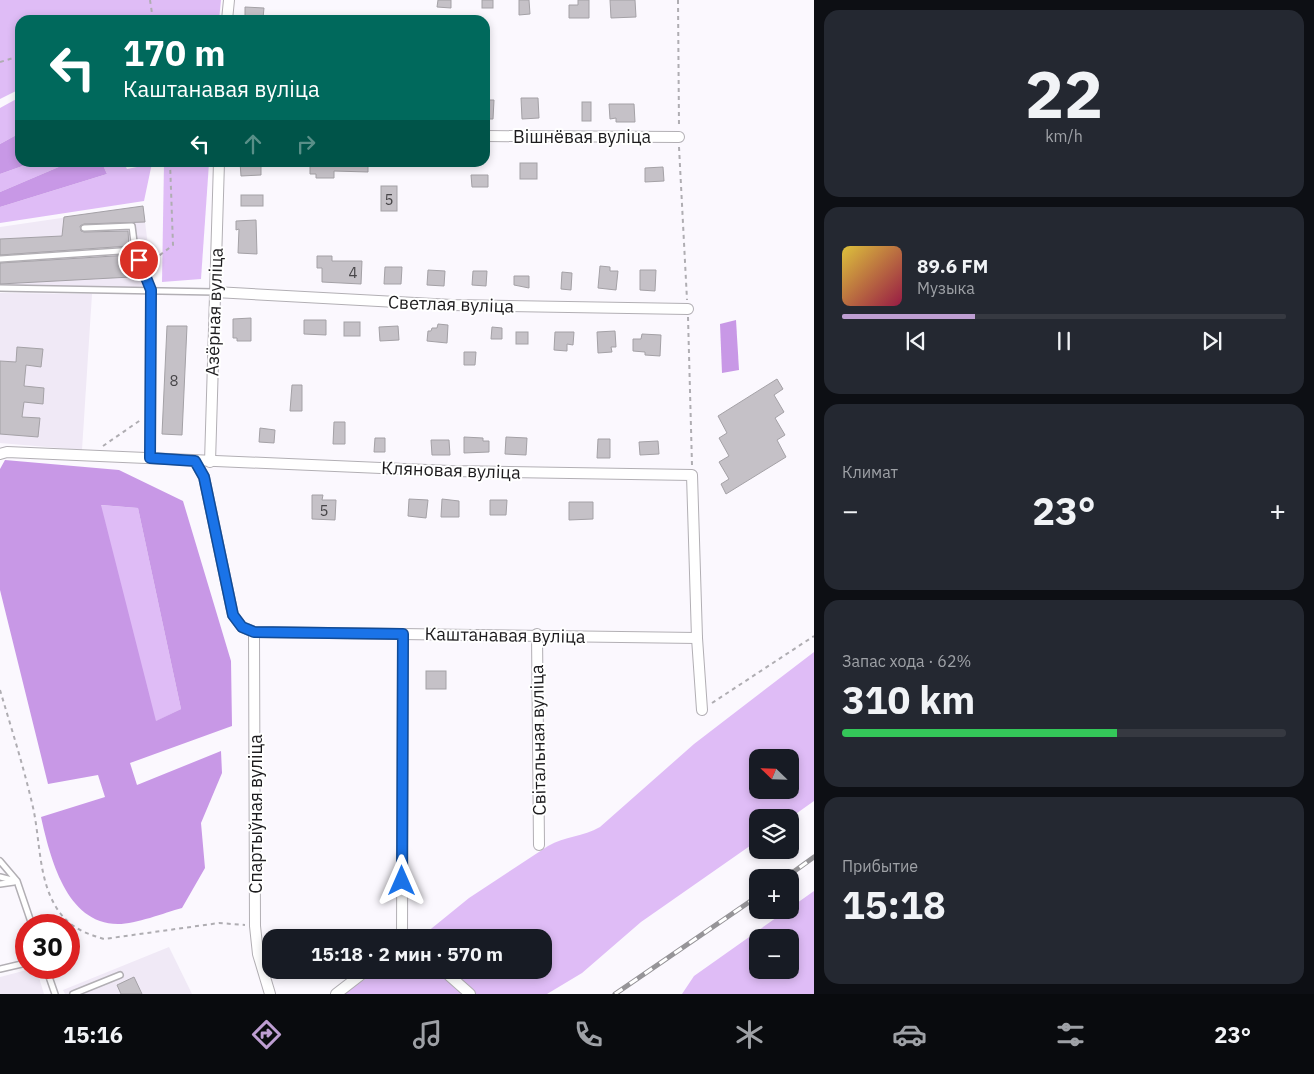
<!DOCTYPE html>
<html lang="ru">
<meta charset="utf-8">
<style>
:root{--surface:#171b24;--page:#242831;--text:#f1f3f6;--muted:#9ea1a6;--line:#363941;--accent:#be9ed2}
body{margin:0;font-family:"IBM Plex Sans",sans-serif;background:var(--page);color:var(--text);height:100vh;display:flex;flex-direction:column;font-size:19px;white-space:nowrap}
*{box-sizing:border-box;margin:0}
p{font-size:16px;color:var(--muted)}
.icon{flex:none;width:28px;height:28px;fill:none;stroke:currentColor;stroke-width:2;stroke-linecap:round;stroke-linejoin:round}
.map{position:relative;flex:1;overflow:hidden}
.drawer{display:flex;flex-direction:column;gap:10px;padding:10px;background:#0d0f14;width:500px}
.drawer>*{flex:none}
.guide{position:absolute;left:15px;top:15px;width:475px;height:152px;border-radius:15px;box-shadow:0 2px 8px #0003;background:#00695c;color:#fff;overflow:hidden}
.needle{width:32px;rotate:293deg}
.fabs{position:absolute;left:749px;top:749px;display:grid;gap:10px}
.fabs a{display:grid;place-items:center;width:50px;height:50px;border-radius:10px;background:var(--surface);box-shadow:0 2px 8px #0003;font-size:25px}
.speed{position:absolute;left:15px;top:914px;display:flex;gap:10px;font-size:25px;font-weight:700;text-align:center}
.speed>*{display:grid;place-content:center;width:65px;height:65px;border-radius:50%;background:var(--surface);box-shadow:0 2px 8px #0003;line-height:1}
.speed .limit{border:8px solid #d22;background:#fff;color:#111}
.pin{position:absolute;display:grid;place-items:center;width:42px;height:42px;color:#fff;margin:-21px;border:2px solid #fff;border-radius:50%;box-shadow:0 1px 5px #0007}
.me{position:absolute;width:55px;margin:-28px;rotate:0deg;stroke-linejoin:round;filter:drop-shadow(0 0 4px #0008)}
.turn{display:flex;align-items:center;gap:18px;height:105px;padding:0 25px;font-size:22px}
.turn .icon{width:65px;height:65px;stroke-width:2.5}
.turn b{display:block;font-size:35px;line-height:42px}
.lanes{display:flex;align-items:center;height:48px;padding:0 25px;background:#0003;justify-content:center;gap:25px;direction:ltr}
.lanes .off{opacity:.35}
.big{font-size:38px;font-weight:800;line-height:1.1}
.drawer .card{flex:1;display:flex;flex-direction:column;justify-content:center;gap:8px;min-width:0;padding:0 18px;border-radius:15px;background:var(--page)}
.drawer .dial{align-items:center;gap:0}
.dial b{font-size:65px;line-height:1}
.song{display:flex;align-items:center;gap:15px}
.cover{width:60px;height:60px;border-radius:8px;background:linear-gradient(135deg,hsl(50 70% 55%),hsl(340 70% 35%))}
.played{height:5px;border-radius:2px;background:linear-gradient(90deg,var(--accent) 30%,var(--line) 30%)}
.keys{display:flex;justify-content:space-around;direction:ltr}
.heat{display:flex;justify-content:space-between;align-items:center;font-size:28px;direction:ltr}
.charge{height:8px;border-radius:4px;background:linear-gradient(90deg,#34c759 62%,var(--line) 0)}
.trip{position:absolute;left:262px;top:929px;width:290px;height:50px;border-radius:15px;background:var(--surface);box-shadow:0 2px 8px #0003;font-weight:800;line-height:50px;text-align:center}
.menu{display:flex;height:80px;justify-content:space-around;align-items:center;background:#090b0e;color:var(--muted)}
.menu .icon{width:35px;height:35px}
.menu .current{color:var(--accent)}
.menu b{font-size:22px;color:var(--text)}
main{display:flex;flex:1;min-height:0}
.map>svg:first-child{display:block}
.built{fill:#f0e9f6}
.green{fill:#dfbcf6;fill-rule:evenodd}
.water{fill:#c898e6;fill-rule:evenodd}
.building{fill:#c5c1c7;stroke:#a4a1a6}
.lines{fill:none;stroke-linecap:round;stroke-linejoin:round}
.service-casing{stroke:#b2afb4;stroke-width:8}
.minor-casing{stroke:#b2afb4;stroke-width:12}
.path{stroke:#afadb2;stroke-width:2;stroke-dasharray:4 4;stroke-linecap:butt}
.service{stroke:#fff;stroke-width:5}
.minor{stroke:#fff;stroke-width:10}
.rail-casing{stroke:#969498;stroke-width:5}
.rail{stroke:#fff;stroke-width:3;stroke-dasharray:9;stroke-linecap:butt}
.route-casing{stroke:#114b97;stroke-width:12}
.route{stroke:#1a73e8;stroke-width:9}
.labels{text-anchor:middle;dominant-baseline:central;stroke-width:4;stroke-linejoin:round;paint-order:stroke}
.number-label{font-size:15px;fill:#474548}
.street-label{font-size:18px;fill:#1d1c1e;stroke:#fff}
</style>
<main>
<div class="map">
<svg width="814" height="994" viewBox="0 0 814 994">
<rect width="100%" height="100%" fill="#fbf8fe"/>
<g class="built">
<polygon points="143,206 154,294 0,292 0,227"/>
<polygon points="0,293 92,294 82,450 0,443"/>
<polygon points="169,947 192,994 65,994 63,990"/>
<polygon points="27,970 38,974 44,994 0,994 0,977"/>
</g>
<g class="green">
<polygon points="0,0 221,0 219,20 20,20 20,89 0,99"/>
<polygon points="20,97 20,133 0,144 0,108"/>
<polygon points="31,163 68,163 0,192 0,174"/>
<polygon points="102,163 124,163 127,169 142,166 141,163 152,163 144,201 0,223 0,207 107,174"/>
<polygon points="164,163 209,163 201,279 162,282"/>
<polygon points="100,505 138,508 181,709 155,722"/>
<path d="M814 652V801L790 818H758L757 841 641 922 582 973 547 994H344L378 970H544V938L421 937 469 898 548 846C565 836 583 837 600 827L694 744ZM758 758H790V790H758Z"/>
<path d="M814 891V994H682L694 976ZM758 938H790V970H758Z"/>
</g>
<g class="water">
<polygon points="20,133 20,162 31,163 0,174 0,144"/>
<polygon points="68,163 102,163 107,174 0,207 0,192"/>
<polygon points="736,320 739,370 722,373 720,324"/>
<path d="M5 460 119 470 183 501 231 661 232 726 130 763 137 785 221 751 222 773 201 823 205 868 182 908C164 913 136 924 118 924 66 924 50 857 41 817L105 797 98 775 48 784 0 590V469ZM101 505 138 508 181 709 156 721Z"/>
</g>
<g class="building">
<polygon points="438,0 451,0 451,8 437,7"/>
<rect x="482" y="0" width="11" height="8"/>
<polygon points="519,0 529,0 530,14 519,15"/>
<polygon points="578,0 589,0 589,18 569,18 569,5 578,5"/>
<polygon points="610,0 635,0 636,17 611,18"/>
<polygon points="245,7 264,8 263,18 245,17"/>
<polygon points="521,98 538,98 539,118 522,119"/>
<polygon points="485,100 494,100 493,119 485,119"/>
<rect x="582" y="102" width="9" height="19"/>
<polygon points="609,104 634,104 635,122 616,122 616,118 610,119"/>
<polygon points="240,162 261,162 261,175 241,176"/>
<polygon points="347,162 368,164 368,172 334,171 334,178 316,178 316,174 310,174 310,163"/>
<rect x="520" y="163" width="17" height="16"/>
<polygon points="663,167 664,181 645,182 645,168"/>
<polygon points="471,175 488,175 488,187 472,187"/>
<rect x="381" y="186" width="16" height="25"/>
<rect x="241" y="195" width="22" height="11"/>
<polygon points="143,206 145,222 84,224 80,226 81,231 84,232 128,231 129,246 0,255 0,239 62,236 64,217"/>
<polygon points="256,220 257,254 238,253 239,229 236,230 236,221"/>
<polygon points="130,255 131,277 0,284 0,263"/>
<polygon points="317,256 332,256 332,261 362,261 361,284 322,282 322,268 317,268"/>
<polygon points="600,266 610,267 610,271 618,271 616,290 598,288"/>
<polygon points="385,267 402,267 401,284 384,284"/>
<polygon points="428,270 445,271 444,286 427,285"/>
<polygon points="640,270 656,270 655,291 640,290"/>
<polygon points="473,271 487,271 486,286 472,285"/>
<polygon points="562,272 572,273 571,290 561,289"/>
<polygon points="514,276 529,276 529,288 514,285"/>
<polygon points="251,318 251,341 237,341 237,338 233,338 233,319"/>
<polygon points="304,320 326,320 326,335 304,334"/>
<rect x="344" y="322" width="16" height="14"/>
<polygon points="438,324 448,325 447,343 427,341 428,331 431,331 432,328 437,328"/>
<polygon points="167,326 187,326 182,435 162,434"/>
<polygon points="398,326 399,340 380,341 379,327"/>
<polygon points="492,327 502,328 502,339 491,339"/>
<polygon points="615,331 616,347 611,347 612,352 598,353 597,332"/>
<rect x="516" y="332" width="12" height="12"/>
<polygon points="555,332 574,332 573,345 567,344 567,351 554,350"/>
<polygon points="642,334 661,335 660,356 645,355 645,352 633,351 633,339 641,339"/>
<polygon points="17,347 43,349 41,367 26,365 24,386 44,388 43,404 24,402 22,417 40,418 38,437 0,434 0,361 16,362"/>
<polygon points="464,352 476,352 475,365 464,365"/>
<polygon points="777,379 783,389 774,395 784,412 775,418 785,435 777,440 786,457 726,494 721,484 729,479 719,462 729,456 719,438 727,433 718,416"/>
<polygon points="292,385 302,385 302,411 290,411"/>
<polygon points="334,422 345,422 345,444 333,444"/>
<polygon points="260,428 275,430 274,443 259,442"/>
<polygon points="464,437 483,438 483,441 489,441 489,452 464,453"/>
<polygon points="506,437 527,438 526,455 505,454"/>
<polygon points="375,438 385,438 385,452 374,452"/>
<polygon points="598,439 610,439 610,458 597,458"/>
<polygon points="431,440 449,440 450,455 432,455"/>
<polygon points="658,441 659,454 640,455 639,442"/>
<polygon points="312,495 323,495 322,500 336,500 335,520 312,519"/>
<polygon points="409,499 428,500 426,518 408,516"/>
<polygon points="442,499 459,501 459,517 441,517"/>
<polygon points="490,500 507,500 506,515 490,515"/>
<polygon points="569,502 593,502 593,519 569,520"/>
<rect x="426" y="671" width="20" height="18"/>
<polygon points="134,977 142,994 121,994 117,985"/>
</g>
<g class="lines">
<defs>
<g id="service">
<polyline points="84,228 132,226 135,250 151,290 150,458"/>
<polyline points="0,259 135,250"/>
<polyline points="0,288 215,292"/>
<polyline points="0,861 17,881 32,925"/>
<polyline points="0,877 16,881"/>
<polyline points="0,884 14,882"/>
<polyline points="46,968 55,994"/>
<polyline points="0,969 26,963"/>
<polyline points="73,994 120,975"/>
</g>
<g id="minor">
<polyline points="227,20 229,0"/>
<polyline points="485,136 679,137"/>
<polyline points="215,292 452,305 688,309"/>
<polyline points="0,454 7,452 450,471 692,475 697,638 702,710"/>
<polyline points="195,461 204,477 233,615 242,627 254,632 697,638"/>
<polyline points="210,462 219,162"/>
<polyline points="254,632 255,926 258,954 270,994"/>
<polyline points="537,634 539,845"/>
<polyline points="402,938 403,634"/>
<polyline points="443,970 470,994"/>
<polyline points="336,994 367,970"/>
</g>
</defs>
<use href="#service" class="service-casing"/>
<use href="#minor" class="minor-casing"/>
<g class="path">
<polyline points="150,0 153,20"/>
<polyline points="678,0 679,128"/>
<polyline points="0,62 20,56"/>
<polyline points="679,147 687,300"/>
<polyline points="147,265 173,245 170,162"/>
<polyline points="688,317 692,465"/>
<polyline points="103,446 142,419"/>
<path d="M0 690C11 727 23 765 32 803 41 839 37 882 60 913 71 928 87 934 104 939L219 923 245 925"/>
<polyline points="712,703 814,636"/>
</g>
<use href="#service" class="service"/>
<use href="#minor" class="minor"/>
<defs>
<g id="rail">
<polyline points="785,878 814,857"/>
<polyline points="615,994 758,896"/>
</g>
</defs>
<use href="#rail" class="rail-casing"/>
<use href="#rail" class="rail"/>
</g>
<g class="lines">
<defs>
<polyline id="route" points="139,260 151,290 150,458 195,461 204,477 233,615 242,627 254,632 403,634 402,881"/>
</defs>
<use href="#route" class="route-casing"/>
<use href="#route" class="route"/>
</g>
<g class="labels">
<g class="number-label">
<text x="389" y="199">5</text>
<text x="353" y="272">4</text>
<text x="174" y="380">8</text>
<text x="324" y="510">5</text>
</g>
<g class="street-label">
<text x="582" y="136">Вішнёвая вуліца</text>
<text transform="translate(451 304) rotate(2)">Светлая вуліца</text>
<text transform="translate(214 312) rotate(-88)">Азёрная вуліца</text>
<text transform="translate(451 470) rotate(2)">Кляновая вуліца</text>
<text transform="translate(505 635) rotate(1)">Каштанавая вуліца</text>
<text transform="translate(538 740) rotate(-91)">Світальная вуліца</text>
<text transform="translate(255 814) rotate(-90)">Спартыўная вуліца</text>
</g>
</g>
</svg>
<div class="fabs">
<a><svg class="needle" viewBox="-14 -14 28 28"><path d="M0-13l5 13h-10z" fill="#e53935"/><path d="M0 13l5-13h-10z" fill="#9ea1a6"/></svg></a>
<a><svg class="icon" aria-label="layers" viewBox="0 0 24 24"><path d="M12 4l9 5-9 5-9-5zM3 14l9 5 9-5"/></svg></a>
<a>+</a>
<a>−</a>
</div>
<div class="speed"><div class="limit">30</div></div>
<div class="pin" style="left:139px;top:260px;background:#d93025"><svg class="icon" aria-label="arrive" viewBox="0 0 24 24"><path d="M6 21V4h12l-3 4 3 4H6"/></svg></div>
<svg class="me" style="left:402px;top:881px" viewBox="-20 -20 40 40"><path d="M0-17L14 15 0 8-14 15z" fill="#1a73e8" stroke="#fff" stroke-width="4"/></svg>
<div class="trip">15:18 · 2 мин · 570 m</div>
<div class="guide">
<div class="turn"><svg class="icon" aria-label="left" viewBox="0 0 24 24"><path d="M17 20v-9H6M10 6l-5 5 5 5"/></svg><div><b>170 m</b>Каштанавая вуліца</div></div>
<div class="lanes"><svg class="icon" aria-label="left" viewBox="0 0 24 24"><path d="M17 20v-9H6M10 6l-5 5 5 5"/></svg><svg class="icon off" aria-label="ahead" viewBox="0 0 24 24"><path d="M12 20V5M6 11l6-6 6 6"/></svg><svg class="icon off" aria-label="right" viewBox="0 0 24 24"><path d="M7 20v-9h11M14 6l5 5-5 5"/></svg></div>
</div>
</div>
<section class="drawer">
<div class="card dial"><b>22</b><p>km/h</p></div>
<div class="card">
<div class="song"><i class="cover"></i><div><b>89.6 FM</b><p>Музыка</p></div></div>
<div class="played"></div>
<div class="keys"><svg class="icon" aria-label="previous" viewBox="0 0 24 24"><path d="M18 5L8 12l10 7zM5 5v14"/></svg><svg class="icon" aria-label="pause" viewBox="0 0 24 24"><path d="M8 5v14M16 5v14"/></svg><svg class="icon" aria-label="next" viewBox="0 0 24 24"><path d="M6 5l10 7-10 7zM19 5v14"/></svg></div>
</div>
<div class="card"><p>Климат</p>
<div class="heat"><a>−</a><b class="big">23°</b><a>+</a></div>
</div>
<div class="card"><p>Запас хода · 62%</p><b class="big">310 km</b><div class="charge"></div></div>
<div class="card"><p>Прибытие</p><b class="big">15:18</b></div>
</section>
</main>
<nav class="menu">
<b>15:16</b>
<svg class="icon current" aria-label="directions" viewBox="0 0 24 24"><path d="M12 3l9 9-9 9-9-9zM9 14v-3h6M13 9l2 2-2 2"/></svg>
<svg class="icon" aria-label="music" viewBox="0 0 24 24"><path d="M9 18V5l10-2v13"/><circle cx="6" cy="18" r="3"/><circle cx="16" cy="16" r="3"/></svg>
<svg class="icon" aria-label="phone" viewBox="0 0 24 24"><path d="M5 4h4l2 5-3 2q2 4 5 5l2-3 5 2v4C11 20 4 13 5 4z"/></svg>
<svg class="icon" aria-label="climate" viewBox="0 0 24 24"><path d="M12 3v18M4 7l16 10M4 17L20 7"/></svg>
<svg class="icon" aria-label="car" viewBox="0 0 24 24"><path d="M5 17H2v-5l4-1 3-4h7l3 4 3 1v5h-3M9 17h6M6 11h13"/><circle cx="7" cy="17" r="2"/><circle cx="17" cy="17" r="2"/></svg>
<svg class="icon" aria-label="filters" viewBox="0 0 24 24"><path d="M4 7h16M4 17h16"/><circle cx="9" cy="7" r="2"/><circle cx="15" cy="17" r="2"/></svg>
<b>23°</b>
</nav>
